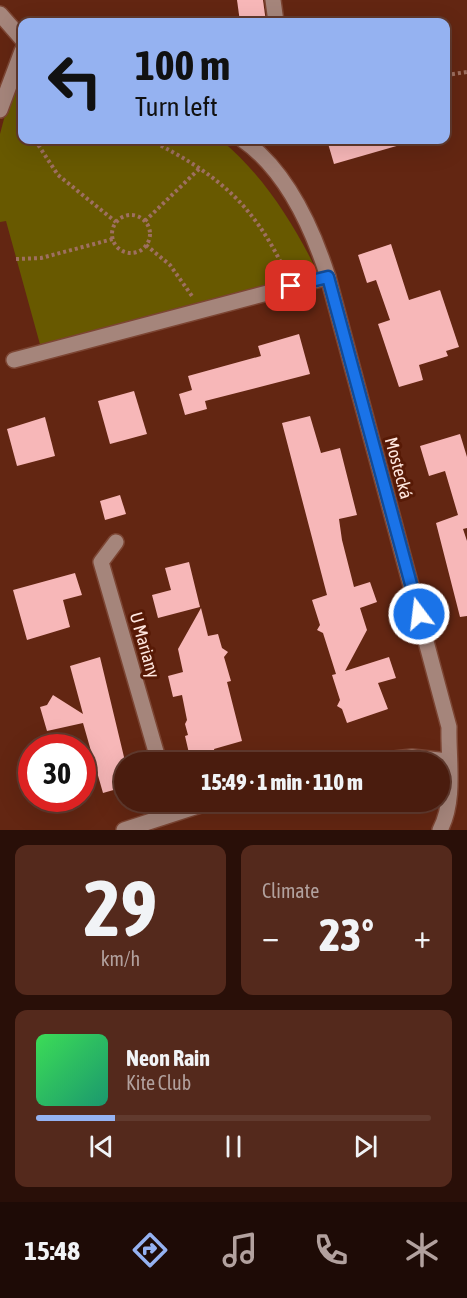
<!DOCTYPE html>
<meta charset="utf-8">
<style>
:root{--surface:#4a1c0e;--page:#54291c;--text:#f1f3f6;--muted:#b2a19e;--line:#613a2e;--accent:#95b2f1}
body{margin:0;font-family:"Asap Condensed",sans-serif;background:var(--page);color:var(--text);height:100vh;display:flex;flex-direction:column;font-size:22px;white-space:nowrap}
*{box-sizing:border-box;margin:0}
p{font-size:20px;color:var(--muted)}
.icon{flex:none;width:33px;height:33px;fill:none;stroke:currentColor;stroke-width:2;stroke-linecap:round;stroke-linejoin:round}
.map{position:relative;height:830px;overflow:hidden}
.sheet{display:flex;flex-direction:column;gap:15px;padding:15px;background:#290f08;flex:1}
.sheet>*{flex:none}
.guide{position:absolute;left:18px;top:18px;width:432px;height:126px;border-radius:12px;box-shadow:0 6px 24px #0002,0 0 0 2px var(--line);background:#95b2f1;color:#111;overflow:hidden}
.speed{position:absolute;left:18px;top:734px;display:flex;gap:12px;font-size:30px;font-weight:700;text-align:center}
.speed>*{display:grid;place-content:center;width:78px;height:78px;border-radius:50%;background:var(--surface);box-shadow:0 6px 24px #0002,0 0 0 2px var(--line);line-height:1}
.speed .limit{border:9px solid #d22;background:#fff;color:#111}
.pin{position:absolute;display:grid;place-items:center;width:51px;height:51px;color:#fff;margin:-26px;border-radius:12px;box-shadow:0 3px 9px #0006}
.me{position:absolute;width:66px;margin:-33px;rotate:345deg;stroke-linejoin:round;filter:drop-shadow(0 0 4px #0008)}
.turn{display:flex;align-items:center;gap:21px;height:126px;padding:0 18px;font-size:27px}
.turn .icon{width:78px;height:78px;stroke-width:2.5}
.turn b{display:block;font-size:42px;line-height:51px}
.big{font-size:45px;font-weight:800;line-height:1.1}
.sheet .widget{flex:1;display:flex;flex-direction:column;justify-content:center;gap:9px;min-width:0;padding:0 21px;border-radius:12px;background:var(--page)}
.sheet .dial{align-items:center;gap:0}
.dial b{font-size:78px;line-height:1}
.song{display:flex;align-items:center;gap:18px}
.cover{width:72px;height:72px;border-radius:9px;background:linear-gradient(135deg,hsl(130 70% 55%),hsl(160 70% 35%))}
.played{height:6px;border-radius:3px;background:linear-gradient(90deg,var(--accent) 20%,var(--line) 20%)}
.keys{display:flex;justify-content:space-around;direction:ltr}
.heat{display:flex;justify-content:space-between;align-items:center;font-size:33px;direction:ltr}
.sheet .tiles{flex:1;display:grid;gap:15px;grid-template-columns:1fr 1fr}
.widget:last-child{grid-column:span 2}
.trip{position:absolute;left:114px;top:752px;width:336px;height:60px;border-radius:30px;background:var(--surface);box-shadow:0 6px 24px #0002,0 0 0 2px var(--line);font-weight:800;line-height:60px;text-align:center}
.tab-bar{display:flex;height:96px;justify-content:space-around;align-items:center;background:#1e0b06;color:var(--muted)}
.tab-bar .icon{width:42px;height:42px}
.tab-bar .on{color:var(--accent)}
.tab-bar b{font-size:27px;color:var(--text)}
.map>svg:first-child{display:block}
.green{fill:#685900}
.building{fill:#f7b7b8}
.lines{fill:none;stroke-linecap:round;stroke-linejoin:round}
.minor-casing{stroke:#7c4533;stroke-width:18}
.path{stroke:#9e6f60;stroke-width:4;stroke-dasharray:3 3;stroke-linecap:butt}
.minor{stroke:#a5857b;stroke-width:15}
.route-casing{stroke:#114b97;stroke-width:15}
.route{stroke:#1a73e8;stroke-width:10}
.labels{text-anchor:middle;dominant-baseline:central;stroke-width:6;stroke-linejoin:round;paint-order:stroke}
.street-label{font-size:18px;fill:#ffe7df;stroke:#571a06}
</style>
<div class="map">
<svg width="467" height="830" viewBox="0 0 467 830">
<rect width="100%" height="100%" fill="#632612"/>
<path class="green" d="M22 81V140H221C264 176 292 221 317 271L41 348 6 221 0 222V134L9 100Z"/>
<g class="building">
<polygon points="237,0 263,0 266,22 240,22"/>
<polygon points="327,140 399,140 400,145 334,164"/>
<polygon points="391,244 409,300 440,290 459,347 446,351 448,356 419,365 423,380 399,387 378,324 390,320 376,280 367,283 358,255"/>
<polygon points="299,334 310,374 205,401 207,409 185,415 179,394 192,390 188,376 261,356 258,346"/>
<polygon points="134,391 147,434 110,444 98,401"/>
<polygon points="310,416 321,453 340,448 357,515 339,519 342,540 354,587 370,582 377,602 360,608 367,630 345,671 389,657 396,678 378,683 388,709 347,723 342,709 337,706 340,700 332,675 336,674 323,633 317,630 320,625 312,600 327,595 282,423"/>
<polygon points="45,417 55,456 17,466 7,429"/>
<polygon points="460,434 467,457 467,528 463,529 467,541 467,616 460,617 436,523 458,515 445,471 429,476 420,446"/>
<polygon points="120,495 126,514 105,520 100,501"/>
<polygon points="189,562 200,607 158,618 152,595 171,590 165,568"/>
<polygon points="75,573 82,595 63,600 70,627 27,640 13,590"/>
<polygon points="201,608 208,636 218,634 222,648 228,652 224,657 231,681 227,682 242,741 214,749 217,762 191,762 185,736 188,735 185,724 187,720 182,695 173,697 168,676 183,672 178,649"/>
<polygon points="100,657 124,757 124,787 103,793 83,723 47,731 40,707 47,705 53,695 83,714 70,666"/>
</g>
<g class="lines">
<defs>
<g id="minor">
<polyline points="273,0 276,22"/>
<polyline points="0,14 22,39"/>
<polyline points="0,110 22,51"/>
<path d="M243 140C287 171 312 227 328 277L449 727C448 759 456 800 440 830"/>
<polyline points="14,360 328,277"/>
<polyline points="116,542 101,562 159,762"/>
<polyline points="368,762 412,757 448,761"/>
<polyline points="124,830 213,801"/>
</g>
</defs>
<use href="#minor" class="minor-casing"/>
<g class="path">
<polyline points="446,75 467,72"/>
<polyline points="35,140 58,175 116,222"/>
<path d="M150 140C215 173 252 202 284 269"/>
<circle cx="131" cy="234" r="19"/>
<polyline points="145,221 200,168"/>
<polyline points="146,245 170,265 192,296"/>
<polyline points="16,259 41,258 113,239"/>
</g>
<use href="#minor" class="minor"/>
</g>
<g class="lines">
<defs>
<polyline id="route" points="291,286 328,277 419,614"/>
</defs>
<use href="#route" class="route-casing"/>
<use href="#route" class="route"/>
</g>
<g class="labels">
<g class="street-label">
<text transform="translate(399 468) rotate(75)">Mostecká</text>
<text transform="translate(145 645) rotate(74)">U Mariany</text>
</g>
</g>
</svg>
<div class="speed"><div class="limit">30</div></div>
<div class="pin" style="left:291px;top:286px;background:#d93025"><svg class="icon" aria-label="arrive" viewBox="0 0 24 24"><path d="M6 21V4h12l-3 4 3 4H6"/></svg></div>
<svg class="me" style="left:419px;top:614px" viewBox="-20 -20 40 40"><circle r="17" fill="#1a73e8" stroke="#fff" stroke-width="3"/><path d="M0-11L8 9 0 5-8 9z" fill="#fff"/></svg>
<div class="trip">15:49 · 1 min · 110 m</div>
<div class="guide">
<div class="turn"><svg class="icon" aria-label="left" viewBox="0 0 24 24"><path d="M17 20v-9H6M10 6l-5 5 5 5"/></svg><div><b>100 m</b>Turn left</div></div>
</div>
</div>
<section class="sheet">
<div class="tiles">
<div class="widget dial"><b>29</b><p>km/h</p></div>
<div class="widget"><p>Climate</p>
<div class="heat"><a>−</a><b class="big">23°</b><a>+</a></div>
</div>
<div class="widget">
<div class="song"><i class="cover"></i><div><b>Neon Rain</b><p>Kite Club</p></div></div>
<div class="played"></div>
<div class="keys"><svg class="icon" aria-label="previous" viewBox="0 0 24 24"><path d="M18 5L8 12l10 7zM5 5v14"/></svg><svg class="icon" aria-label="pause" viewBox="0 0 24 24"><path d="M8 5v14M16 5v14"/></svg><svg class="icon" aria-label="next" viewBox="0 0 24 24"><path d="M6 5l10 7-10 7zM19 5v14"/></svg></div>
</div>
</div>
</section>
<nav class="tab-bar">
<b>15:48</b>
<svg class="icon on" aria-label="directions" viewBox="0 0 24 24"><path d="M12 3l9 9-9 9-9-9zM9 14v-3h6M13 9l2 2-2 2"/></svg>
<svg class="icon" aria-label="music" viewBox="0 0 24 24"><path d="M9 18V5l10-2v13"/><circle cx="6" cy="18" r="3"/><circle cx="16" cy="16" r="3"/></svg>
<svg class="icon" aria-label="phone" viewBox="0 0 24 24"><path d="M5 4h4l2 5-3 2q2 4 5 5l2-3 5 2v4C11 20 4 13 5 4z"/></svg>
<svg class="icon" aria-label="climate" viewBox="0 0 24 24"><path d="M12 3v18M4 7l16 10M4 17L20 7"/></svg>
</nav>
